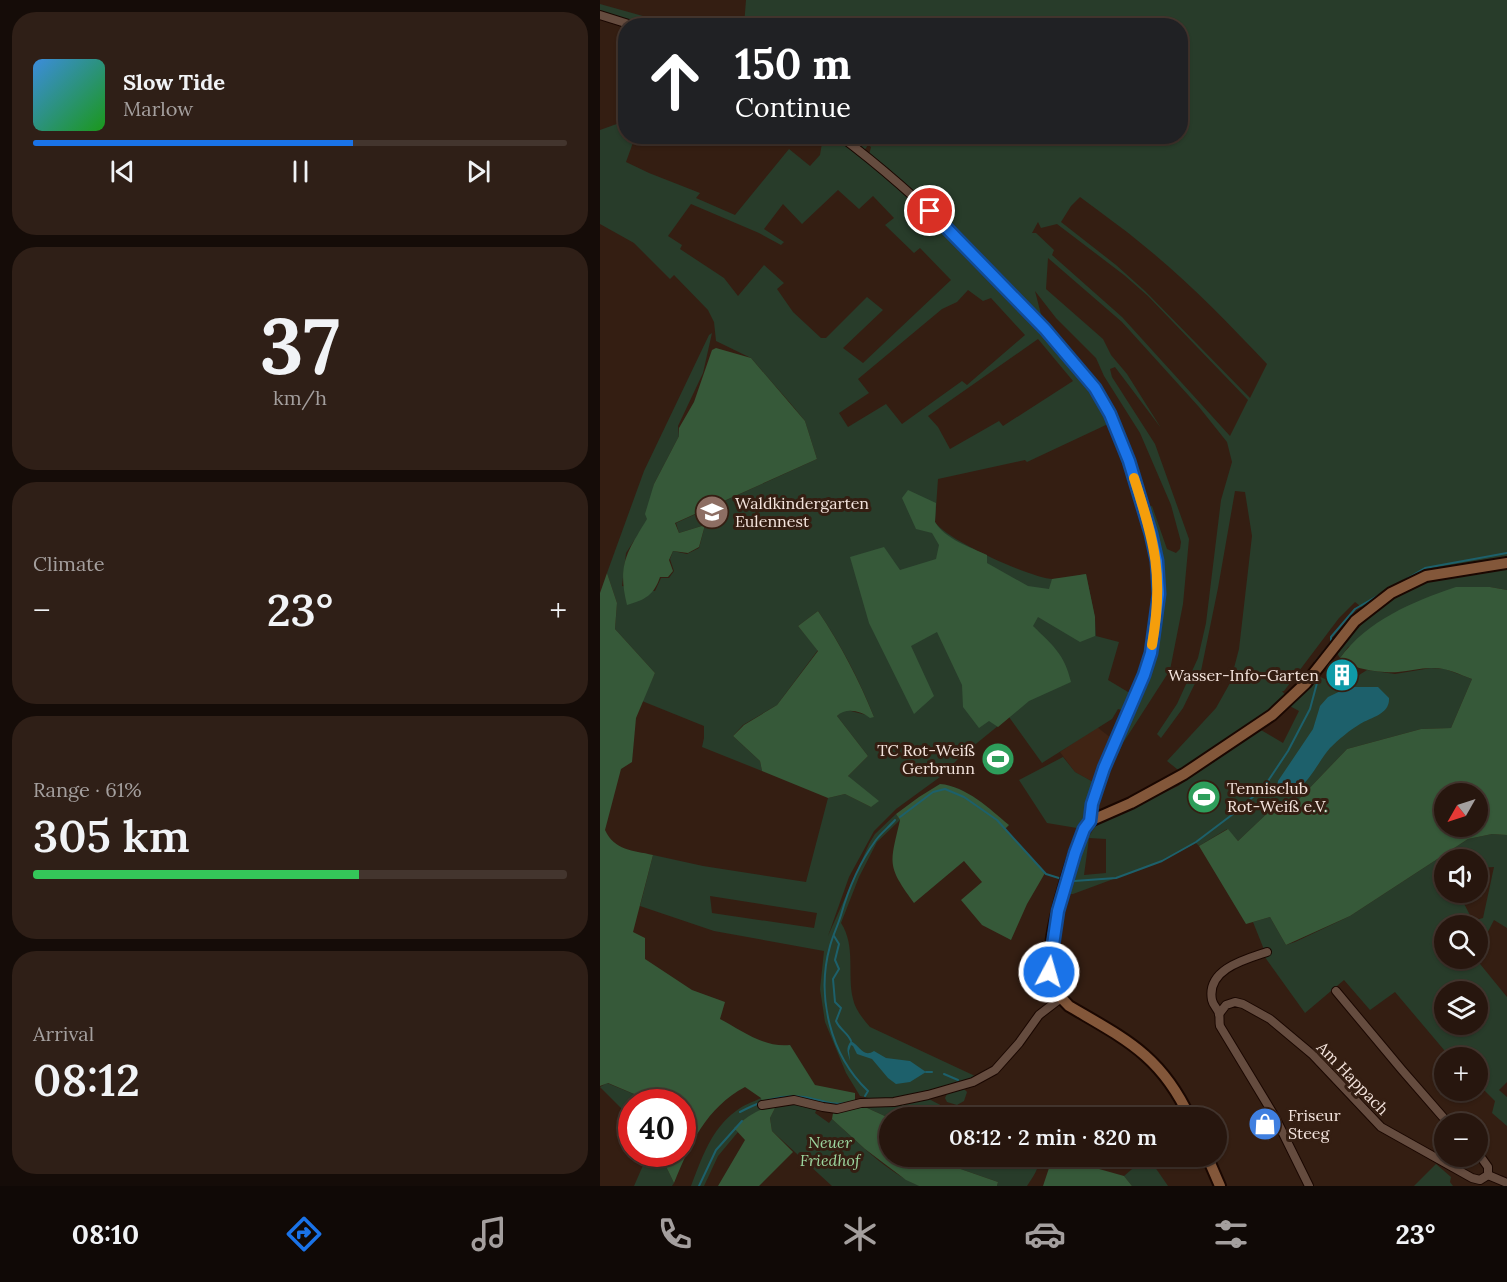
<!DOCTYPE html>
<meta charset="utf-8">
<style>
:root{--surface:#27160e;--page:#2f1f17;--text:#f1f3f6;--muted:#a49f9e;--line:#43352e;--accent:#1a73e8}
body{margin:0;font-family:Lora,serif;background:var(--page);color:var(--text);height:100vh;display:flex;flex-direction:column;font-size:22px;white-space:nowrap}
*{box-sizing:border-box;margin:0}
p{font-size:20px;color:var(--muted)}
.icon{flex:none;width:33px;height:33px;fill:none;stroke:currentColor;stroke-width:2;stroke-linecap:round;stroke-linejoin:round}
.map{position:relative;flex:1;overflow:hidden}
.sheet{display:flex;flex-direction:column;gap:12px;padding:12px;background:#150c08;width:600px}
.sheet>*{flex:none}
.banner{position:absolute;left:18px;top:18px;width:570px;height:126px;border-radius:24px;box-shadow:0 2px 4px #0004,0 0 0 2px var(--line);background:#202124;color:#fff;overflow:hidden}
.needle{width:39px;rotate:231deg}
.buttons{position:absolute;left:834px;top:783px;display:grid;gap:12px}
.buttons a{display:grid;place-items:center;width:54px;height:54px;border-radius:50%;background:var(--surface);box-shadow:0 2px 4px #0004,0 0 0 2px var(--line);font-size:30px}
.speed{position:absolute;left:18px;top:1089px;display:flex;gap:12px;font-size:30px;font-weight:700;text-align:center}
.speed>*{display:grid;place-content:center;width:78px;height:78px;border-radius:50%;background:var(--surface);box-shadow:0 2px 4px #0004,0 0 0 2px var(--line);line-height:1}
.speed .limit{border:9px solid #d22;background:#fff;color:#111}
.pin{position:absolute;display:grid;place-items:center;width:51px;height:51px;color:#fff;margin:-26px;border:3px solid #fff;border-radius:50%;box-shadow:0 2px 6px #0007}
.me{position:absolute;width:66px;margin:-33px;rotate:6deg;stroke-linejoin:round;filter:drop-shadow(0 0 4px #0008)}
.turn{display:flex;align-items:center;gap:21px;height:126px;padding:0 18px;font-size:27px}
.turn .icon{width:78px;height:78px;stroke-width:2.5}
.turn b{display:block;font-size:42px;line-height:51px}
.big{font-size:45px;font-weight:600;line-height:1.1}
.sheet .tile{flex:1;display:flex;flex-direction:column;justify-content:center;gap:9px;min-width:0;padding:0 21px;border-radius:24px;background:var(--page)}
.sheet .dial{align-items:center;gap:0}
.dial b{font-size:78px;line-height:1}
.song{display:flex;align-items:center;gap:18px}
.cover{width:72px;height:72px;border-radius:9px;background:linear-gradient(135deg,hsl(210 70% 55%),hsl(120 70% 35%))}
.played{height:6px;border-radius:3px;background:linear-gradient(90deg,var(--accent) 60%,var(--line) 60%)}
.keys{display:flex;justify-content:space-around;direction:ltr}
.heat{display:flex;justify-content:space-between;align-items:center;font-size:33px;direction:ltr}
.charge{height:9px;border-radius:4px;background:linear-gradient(90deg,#34c759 61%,var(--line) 0)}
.trip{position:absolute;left:279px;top:1107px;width:348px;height:60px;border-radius:30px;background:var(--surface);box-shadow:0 2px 4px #0004,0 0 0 2px var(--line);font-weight:600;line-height:60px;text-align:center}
.dock{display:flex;height:96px;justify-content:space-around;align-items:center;background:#100906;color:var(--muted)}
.dock .icon{width:42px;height:42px}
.dock .current{color:var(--accent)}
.dock b{font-size:27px;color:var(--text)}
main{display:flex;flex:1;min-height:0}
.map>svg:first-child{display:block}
.built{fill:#402414}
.green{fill:#283c2a;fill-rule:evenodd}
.forest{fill:#365939;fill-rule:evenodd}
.water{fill:#1d606b}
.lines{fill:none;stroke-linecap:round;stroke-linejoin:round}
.stream{stroke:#1d606b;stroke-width:2}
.street-casing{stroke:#1a0701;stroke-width:10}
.secondary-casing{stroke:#1a0701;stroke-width:14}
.street{stroke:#654c3f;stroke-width:8}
.secondary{stroke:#83573a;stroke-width:10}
.route-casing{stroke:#114b97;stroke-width:15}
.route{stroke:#1a73e8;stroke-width:10}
.slow{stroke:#f59e0b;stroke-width:10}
.labels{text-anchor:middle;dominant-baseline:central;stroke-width:6;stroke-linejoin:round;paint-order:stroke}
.poi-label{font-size:16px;fill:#f4e4dd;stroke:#341e12;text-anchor:start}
.street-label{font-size:16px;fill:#f4e4dd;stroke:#341e12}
.park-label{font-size:16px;font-style:italic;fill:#9cd69f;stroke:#341e12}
</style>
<main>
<section class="sheet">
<div class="tile">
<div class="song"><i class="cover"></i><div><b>Slow Tide</b><p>Marlow</p></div></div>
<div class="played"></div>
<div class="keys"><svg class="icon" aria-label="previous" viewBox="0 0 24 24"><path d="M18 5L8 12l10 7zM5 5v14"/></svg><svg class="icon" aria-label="pause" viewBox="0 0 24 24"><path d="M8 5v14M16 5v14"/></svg><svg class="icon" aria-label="next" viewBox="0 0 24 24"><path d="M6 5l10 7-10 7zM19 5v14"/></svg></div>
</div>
<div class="tile dial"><b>37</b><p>km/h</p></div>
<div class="tile"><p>Climate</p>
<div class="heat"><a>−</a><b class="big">23°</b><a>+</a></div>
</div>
<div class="tile"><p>Range · 61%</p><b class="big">305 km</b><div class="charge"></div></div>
<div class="tile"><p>Arrival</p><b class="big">08:12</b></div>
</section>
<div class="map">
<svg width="907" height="1186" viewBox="0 0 907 1186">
<rect width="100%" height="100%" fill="#341e12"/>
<polygon class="built" points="497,727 511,738 495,783 475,772 460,752"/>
<g class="green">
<path d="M146 0H907V559L841 569 764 609 755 602 739 618 684 691H682L688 698 671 713 582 773 567 761 616 708 630 683 639 649 652 536 645 492 635 491 618 588 601 671 583 708 561 738 557 734 577 704 598 658 606 623 621 500 632 462 627 442 599 407 522 322 448 258 446 289 503 339 511 355 527 374 561 428 515 367 510 369 512 377 555 444 589 539 583 604 570 670 523 743 510 771 507 770 513 749 539 695 561 599 546 508 552 506 567 549 576 553 580 549 581 542 571 505 540 433 504 376 496 358 456 318 435 291 444 326 290 170 271 158 269 155 271 147 268 145 264 151 244 137 580 136V26H144ZM480 197C501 213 523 228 543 245 588 281 628 323 667 364L650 398 545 291 516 265 461 222 471 206ZM438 222 441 228 457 224 524 275 548 296 648 400 630 436 522 317 452 255 454 250 436 233H432Z"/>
<polygon points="0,4 75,25 43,25 0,13"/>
<path d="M25 121 26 136 35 137 26 162 49 173 100 193 96 198 135 215 189 149 210 166 220 155 223 137H235L314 199 412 299 496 390 508 413 531 479 529 483 508 424 427 462 425 460 338 479 335 522C346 540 431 578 453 579 463 579 475 576 486 574L495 618 496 636 519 642 508 680 533 695 525 711 518 709 512 719 442 763 409 717 361 756 340 777 296 809 274 831 249 877 228 936 269 844 275 834 296 814 300 820 277 842 259 877 241 923C256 946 247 974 253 999 255 1009 263 1019 270 1027L375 1076 366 1081 289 1100H277L260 1096 246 1073 225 1022 220 989 224 951 114 931 40 906 53 855 103 866 206 882 228 798 245 794 271 807 248 776 268 756 237 716 243 710H247L274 717C259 679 241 645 218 611L198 626 218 650 177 705 143 725 133 736 160 761 162 771 102 747 104 738V726L42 701 55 673 15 629 17 603 7 573 44 471 109 335 112 333 103 373 78 426 79 436 54 484 48 519 26 553 22 586 55 591 61 578H69L74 571 70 559 73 551 87 554 99 548 105 525 79 533 76 523 217 459 205 421 191 404 151 358 116 341 114 322 108 310 74 275 70 279 34 243 0 224V130ZM238 190 259 209 273 196 294 218 285 225 314 253 320 248 351 280 263 363 243 348 283 310 267 297 226 338H221L193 312 177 289 184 283 164 265 138 296 124 278 80 249 82 245 68 236 91 204 159 233 181 245 184 242 164 229 183 204 202 224ZM368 290 383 301 391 298 425 335 367 385 362 381 302 424 286 404 248 427 239 413 269 393 258 379 342 309 357 302ZM438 339 473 381 403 426 399 421 350 449 338 427 328 416ZM110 896 217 913 214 928 112 913Z"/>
<path d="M907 568V590L890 587 748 647 740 658 737 653C760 623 794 589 833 580 857 575 882 572 907 568Z"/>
<path d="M742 665 756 677 767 670 795 674 831 668 845 669 872 679 851 728 821 729 747 749 699 799C692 803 686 805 679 802L638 841 627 829 599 846 596 843 562 861 473 894H468L485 843 496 825 578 786 661 730 683 743 699 711 688 705 718 676 725 679 732 678ZM489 838 506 839V873L484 875Z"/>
<polygon points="463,757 475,772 495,783 481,826 477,828 447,823 419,780"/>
<path d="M892 834 907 835V928L894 920 878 951V926H844V958L876 959 907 997V1082L899 1090 907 1097V1126L892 1113 895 1101 878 1084V1058L850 1057 795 992 770 1010 744 980 705 1013 662 953 665 952 653 922 670 917 686 945 695 942 750 916 868 839ZM844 860H878V868L894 867 883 918 873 921 858 892H844ZM844 992H878V1024H844Z"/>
<polygon points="7,1083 53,1102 32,1102 31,1118 0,1087"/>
<polygon points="363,1088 367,1092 364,1101 357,1105 347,1102 345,1098 348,1092"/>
<path d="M161 1098 163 1108 135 1128 138 1132 118 1156 104 1186H91C102 1158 111 1129 136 1111 143 1105 153 1102 161 1098Z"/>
<polygon points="327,1098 350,1110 370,1111 366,1116 368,1117 290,1118 289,1143 288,1143 287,1117 265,1107"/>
<path d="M197 1103 217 1109 215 1113 229 1123 232 1119C259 1143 286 1172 320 1186H232L172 1131 170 1118 177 1104Z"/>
<polygon points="48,1154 60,1154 74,1183 72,1186 34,1186"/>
<path d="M439 1156C440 1168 433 1177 427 1186H397L398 1182 326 1157Z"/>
<polygon points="546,1157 548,1157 568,1186 532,1186 524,1176"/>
<polygon points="836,1164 851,1177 850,1182 853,1186 814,1186"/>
</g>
<g class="forest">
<path d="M116 348 151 358 205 421 217 459 75 523 79 533 105 525 99 547 88 553 73 551 69 560 73 571 68 577H60C54 595 45 600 27 605 17 565 27 552 47 519L45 514 54 484 79 436V428L94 402 112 350Z"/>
<path d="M308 490 336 503 335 522C345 539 370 547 387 555V563L428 586 449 589 452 579 486 574 495 617V636L480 642 438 617 433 626C453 646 464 653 471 682L429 701 398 727 389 721 379 728 363 707 362 685 337 632 311 646 334 696 314 714 269 623 250 557 284 547 300 570 336 559 339 545 332 533 316 529 302 498Z"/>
<path d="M7 573 17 603 15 629 55 673 36 718 32 762 21 769 5 830C15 851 32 850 53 855L33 932 45 938V959L92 990 125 1002 120 1019C141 1030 164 1048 190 1045L215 1085 255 1093V1102L241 1107 217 1104 162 1103 161 1098 145 1087C106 1108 90 1144 74 1183L60 1154H82V1102H53L8 1083 0 1086V593Z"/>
<path d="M856 587H890L907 590V835L892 834 868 839 750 916 686 945 670 917 646 924 599 846 628 829 638 841 679 802C686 806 693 803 699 799L747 749 821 729 851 728 872 679C859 674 845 667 831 668 820 668 809 671 798 672 781 673 753 670 740 658 768 620 812 602 856 587ZM844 794H878V826H844Z"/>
<path d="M218 611C241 645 259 680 274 717L270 718C261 711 246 707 237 716L268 756 248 776 279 801 271 807 245 794 228 798 162 771 160 761 133 736 144 725 177 705 218 651 198 626Z"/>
<path d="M340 784C366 786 390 809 409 825L405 829 445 873 427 904 411 940 382 925 361 900 382 882 364 861 314 903C286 865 290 864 300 820L296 814 319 797Z"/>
<path d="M177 1104 170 1118 172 1131 193 1152 159 1186H118L145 1140 134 1128C147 1116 160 1108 177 1104Z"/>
<polygon points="265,1107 287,1117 290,1156 326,1157 398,1182 397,1186 319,1186 306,1180 265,1149 232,1119 233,1113"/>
<polygon points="453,1156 524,1176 532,1186 443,1186"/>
</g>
<g class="water">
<path d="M749 687H778L789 698C790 714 772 717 760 724 750 730 739 739 730 748 718 761 702 799 681 794L677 789 678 781 713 729 720 706 728 697Z"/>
<path d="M251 1041C260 1046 263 1058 274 1051L286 1058 310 1061 326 1072 310 1082 296 1084 288 1078 272 1059 257 1054 253 1046 251 1045 249 1051 250 1061C248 1052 245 1049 251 1041Z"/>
</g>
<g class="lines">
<g class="stream">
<polyline points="791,588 825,568 907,553"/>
<polyline points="715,662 731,642 731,637 755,609 784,592"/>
<polyline points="300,817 333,792 345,789 364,797 397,820 446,874 462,879"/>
<polyline points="474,881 516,878 562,861 596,842 637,811 664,787 688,751 710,709 717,683"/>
<path d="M234 936 239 944 235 960 239 969 233 979 235 1002 241 1008 236 1021C240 1030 248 1033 251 1041"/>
<polyline points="326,1072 332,1072"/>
<polyline points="344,1074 358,1080"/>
<path d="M265 1096 268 1091C230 1055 216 996 230 946 233 935 238 925 241 915 248 890 260 862 276 840 281 833 289 827 295 820"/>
<path d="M140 1112C161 1101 180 1094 204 1097 219 1099 231 1106 246 1103"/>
<polyline points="99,1186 116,1150 142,1121"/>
</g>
<defs>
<g id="street">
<polyline points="0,15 35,26"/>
<path d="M240 136C327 201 402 282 475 362 482 371 489 379 495 387 514 416 526 452 536 484 561 562 570 620 535 697 523 723 486 794 490 821"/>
<path d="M667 952C646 959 606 969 612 1000 613 1005 617 1008 619 1013 620 1017 619 1022 620 1026L675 1117 709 1186"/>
<polyline points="736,991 802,1070 849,1124"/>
<polyline points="619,1014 626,1005 635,1002 643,1004 670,1019 713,1055 781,1127 872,1178 880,1180 888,1175"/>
<polyline points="162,1105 194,1100 223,1107 237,1109 261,1103 294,1102 328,1095 373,1082 395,1070 419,1043 439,1015 461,998"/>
<polyline points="878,1153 888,1167 888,1175"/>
<polyline points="888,1175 907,1183"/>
</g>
<g id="secondary">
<path d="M590 1118C561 1055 525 1039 469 1006 459 996 450 985 450 970 447 933 470 864 484 829L490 821 531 803 584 774 672 715 706 683 755 621 791 593 826 576 907 563"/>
<polyline points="607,1156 620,1186"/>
</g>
</defs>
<use href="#street" class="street-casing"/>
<use href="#secondary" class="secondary-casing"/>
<use href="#street" class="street"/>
<use href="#secondary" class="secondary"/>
</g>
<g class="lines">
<defs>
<polyline id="route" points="330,211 445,329 495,388 510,414 529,461 551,534 557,561 559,594 551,653 544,675 504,768 492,804 490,821 484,829 475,853 458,911 449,972"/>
</defs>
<use href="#route" class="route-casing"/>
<use href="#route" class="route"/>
<path class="slow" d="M534 478C555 543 564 577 552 645"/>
</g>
<defs>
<symbol id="school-disc" viewBox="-11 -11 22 22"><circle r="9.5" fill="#8d6e63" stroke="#341e12"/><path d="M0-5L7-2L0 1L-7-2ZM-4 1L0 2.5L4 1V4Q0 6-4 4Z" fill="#fff"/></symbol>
<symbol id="building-disc" viewBox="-11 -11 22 22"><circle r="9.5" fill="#0f9aa8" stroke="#341e12"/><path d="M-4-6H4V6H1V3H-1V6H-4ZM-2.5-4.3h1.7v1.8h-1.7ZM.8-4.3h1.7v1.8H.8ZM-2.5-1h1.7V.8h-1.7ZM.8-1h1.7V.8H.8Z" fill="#fff"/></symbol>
<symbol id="stadium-disc" viewBox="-11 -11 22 22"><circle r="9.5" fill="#2e9e5b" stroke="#341e12"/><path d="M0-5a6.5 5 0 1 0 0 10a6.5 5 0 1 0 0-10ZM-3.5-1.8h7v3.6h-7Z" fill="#fff"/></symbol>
<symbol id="shop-disc" viewBox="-11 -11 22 22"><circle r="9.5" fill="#3f7fe0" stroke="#341e12"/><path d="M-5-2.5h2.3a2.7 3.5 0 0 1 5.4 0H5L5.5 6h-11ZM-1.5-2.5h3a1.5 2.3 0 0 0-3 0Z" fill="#fff"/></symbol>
</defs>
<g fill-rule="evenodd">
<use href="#school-disc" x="93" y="493" width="38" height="38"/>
<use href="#building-disc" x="723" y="656" width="38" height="38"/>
<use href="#stadium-disc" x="379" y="740" width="38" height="38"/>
<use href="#stadium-disc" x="585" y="778" width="38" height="38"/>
<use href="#shop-disc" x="646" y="1105" width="38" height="38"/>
</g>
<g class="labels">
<g class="poi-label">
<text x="135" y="503">Waldkindergarten<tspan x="135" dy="18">Eulennest</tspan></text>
<text x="719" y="675" text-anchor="end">Wasser-Info-Garten</text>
<text x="375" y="750" text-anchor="end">TC Rot-Weiß<tspan x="375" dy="18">Gerbrunn</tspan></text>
<text x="627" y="788">Tennisclub<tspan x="627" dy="18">Rot-Weiß e.V.</tspan></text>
<text x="688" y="1115">Friseur<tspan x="688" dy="18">Steeg</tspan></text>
</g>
<g class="street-label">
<text transform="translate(753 1078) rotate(46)">Am Happach</text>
</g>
<g class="park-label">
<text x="230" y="1142">Neuer<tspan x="230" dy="18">Friedhof</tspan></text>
</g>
</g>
</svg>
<div class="buttons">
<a><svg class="needle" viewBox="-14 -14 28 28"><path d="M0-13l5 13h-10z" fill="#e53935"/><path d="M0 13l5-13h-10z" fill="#a49f9e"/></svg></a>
<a><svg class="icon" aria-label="sound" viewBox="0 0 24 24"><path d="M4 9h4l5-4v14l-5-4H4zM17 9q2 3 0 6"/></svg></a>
<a><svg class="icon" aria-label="search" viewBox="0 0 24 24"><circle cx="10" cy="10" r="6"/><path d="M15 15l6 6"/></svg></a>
<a><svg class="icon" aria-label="layers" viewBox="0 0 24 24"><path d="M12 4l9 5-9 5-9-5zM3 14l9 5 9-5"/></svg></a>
<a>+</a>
<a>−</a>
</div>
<div class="speed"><div class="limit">40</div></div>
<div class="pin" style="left:330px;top:211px;background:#d93025"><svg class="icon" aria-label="arrive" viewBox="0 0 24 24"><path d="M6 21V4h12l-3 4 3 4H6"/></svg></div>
<svg class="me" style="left:449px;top:972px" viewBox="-20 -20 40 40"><circle r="17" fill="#1a73e8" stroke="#fff" stroke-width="3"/><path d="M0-11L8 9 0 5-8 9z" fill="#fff"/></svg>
<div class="trip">08:12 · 2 min · 820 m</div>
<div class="banner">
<div class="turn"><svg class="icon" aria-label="ahead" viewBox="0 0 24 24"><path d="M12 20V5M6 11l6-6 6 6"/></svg><div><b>150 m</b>Continue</div></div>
</div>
</div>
</main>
<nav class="dock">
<b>08:10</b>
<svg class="icon current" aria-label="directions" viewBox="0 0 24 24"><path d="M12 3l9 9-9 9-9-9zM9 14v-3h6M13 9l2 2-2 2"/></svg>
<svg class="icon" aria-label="music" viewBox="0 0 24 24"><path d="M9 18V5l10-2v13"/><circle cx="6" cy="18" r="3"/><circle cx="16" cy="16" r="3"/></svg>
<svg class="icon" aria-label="phone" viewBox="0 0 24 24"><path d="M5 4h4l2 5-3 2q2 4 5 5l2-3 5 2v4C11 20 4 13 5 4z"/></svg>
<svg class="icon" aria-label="climate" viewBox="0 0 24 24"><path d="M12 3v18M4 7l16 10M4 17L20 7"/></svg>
<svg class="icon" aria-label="car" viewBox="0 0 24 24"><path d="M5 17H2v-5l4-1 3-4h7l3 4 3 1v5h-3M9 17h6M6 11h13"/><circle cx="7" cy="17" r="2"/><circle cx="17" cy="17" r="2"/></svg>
<svg class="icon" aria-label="filters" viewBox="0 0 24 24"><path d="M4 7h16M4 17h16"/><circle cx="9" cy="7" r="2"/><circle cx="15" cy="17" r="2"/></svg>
<b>23°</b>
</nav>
